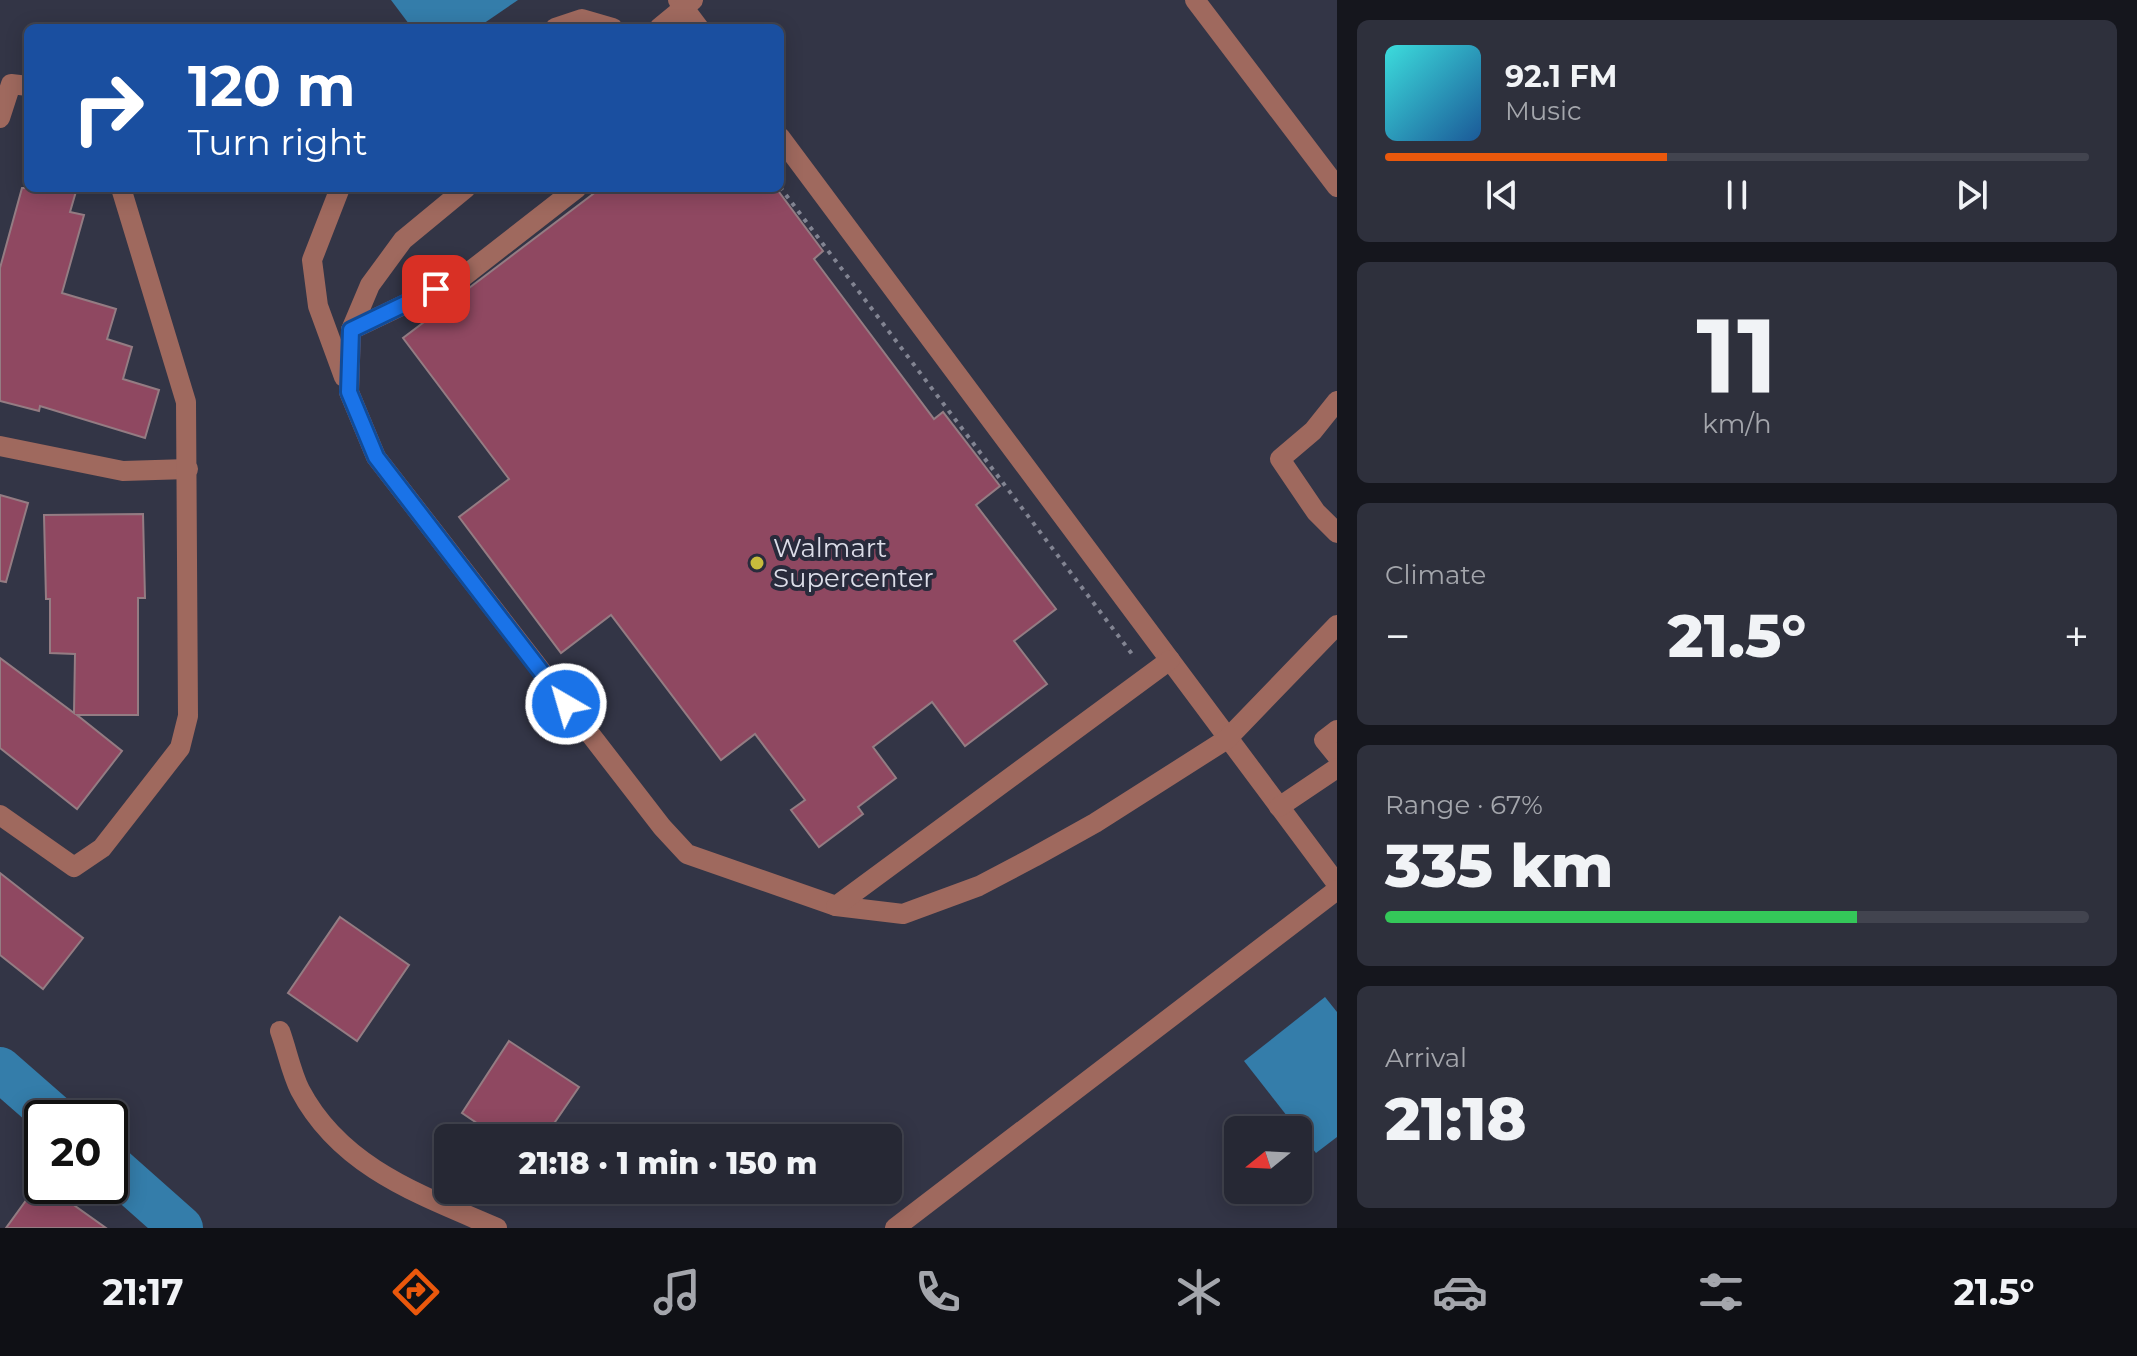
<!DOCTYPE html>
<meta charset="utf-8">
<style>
:root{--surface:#262834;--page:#2e303c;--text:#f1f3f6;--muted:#a4a6ac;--line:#42444f;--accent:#ea580c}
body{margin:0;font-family:Montserrat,sans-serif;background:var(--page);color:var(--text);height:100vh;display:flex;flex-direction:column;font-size:30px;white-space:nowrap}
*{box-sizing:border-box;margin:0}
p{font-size:26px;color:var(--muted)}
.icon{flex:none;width:44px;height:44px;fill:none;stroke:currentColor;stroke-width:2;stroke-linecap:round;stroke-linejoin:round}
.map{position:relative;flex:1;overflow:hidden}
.details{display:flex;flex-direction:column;gap:20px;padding:20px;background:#15161d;width:800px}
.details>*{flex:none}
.top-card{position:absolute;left:24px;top:24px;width:760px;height:168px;border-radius:12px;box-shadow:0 4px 20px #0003,0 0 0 2px var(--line);background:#1a4fa0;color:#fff;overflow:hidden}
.needle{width:52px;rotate:252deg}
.fabs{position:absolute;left:1224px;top:1116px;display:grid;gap:16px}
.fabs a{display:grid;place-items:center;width:88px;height:88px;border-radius:12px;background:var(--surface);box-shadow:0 4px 20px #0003,0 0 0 2px var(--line);font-size:40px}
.speed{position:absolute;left:24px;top:1100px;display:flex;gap:16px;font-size:40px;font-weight:700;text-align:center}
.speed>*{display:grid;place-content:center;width:104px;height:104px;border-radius:50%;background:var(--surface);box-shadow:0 4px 20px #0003,0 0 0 2px var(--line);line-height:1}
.speed .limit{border:4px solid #111;border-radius:12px;background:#fff;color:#111}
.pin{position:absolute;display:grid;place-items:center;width:68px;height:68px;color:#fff;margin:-34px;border-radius:16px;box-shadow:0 4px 12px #0006}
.me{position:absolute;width:88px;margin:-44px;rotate:322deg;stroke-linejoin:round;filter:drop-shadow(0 0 6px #0008)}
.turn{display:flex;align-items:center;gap:28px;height:168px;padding:0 32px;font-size:36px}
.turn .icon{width:104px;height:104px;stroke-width:2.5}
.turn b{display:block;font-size:56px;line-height:68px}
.big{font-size:60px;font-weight:800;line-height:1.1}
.details .card{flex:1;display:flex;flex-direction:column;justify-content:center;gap:12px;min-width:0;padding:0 28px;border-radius:12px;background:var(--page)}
.details .dial{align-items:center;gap:0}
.dial b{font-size:104px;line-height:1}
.song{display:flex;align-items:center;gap:24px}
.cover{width:96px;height:96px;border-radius:12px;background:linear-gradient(135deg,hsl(180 70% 55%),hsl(210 70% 35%))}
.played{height:8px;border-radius:4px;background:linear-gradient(90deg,var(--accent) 40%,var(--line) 40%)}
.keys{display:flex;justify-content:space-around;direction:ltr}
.heat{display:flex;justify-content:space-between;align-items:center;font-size:44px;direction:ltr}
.charge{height:12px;border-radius:6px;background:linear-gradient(90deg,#34c759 67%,var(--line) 0)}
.trip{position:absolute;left:434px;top:1124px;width:468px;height:80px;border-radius:12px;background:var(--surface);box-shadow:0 4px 20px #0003,0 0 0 2px var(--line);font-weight:800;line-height:80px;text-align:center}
.tab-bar{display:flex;height:128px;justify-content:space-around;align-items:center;background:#0f1015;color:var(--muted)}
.tab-bar .icon{width:56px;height:56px}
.tab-bar .active{color:var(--accent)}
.tab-bar b{font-size:36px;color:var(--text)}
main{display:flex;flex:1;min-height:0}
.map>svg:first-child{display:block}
.water{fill:#347daa}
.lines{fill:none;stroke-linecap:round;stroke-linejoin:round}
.river{stroke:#347daa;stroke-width:44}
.building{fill:#8f4861;stroke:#947c83;stroke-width:2}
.path{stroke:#828492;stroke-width:4;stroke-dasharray:4 6;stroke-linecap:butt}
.minor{stroke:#9f695e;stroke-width:20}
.route-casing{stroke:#114b97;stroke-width:20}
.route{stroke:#1a73e8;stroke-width:14}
.poi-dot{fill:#c7bb3c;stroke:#292b3c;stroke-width:3}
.labels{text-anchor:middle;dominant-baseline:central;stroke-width:8;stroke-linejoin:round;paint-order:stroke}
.poi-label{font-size:26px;fill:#dcdde8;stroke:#292b3c;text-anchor:start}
</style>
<main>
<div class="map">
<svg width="1337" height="1228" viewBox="0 0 1337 1228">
<rect width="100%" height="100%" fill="#333546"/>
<g class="water">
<polygon points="391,0 518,0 477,28 412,28"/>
<polygon points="1325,997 1337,1012 1337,1137 1316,1153 1244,1061"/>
</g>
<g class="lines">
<g class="river">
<polyline points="0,1069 56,1118"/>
<polyline points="110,1165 181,1228"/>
</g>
</g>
<g class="building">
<polygon points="22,188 77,188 70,212 84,215 62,293 116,309 107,339 132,347 123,379 159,390 145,438 40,406 39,411 0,401 0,268"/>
<polygon points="601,188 776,188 823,251 814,259 934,419 943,412 1000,486 976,505 1056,609 1014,641 1047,684 965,746 932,702 873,747 896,778 858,807 863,814 819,847 791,810 805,800 755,734 721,760 611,615 561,653 459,517 509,479 403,338"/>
<polygon points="0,495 28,503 6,582 0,581"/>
<polygon points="143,514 145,598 138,598 138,715 77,715 122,751 77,809 0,748 0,658 74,713 75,654 50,653 50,599 46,599 44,515"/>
<polygon points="0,873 83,938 43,989 0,955"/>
<polygon points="340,917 409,965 357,1041 288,993"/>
<polygon points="509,1041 579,1087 544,1138 499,1138 462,1113"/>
<polygon points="40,1181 42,1186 47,1186 106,1228 6,1228"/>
</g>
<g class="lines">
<polyline class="path" points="780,187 1135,658"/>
<g class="minor">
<polyline points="678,0 699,28"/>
<polyline points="1195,0 1337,187"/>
<polyline points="555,28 582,19 613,28"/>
<polyline points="659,28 693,0"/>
<polyline points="0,118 11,84 28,86"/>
<polyline points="780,137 1337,884"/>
<polyline points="340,188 312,260 318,306 344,377"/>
<polyline points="466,188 403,240 370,285 351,330 349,392 376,457 662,827 687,854 836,906 903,914 979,886 1034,857 1095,823 1227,739 1337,625"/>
<polyline points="351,330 464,276 577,188"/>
<polyline points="1337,401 1313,431 1280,459 1316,512 1337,533"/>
<polyline points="0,446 123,471 188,469"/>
<polyline points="1337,730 1324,740 1337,756"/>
<polyline points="1279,807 1337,768"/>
<polyline points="0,815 74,867 102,848 180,748 188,716 186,402 121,188"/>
<polyline points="836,906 1170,660"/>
<path d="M280 1031C287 1050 291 1072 300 1090 341 1168 421 1195 497 1228"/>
<polyline points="895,1228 1337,890"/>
</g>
</g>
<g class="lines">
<defs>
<polyline id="route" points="436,289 351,330 349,392 376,457 566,704"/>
</defs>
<use href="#route" class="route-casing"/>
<use href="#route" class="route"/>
</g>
<circle class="poi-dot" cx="757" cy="563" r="8"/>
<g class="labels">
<g class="poi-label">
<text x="773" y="548">Walmart<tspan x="773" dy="30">Supercenter</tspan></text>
</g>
</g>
</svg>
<div class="fabs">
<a><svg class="needle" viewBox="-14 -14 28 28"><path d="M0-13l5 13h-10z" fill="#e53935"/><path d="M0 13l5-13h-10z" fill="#a4a6ac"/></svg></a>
</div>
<div class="speed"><div class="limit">20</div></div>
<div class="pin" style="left:436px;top:289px;background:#d93025"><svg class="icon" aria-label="arrive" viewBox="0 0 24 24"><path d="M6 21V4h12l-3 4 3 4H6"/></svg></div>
<svg class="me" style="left:566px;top:704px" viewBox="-20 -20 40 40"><circle r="17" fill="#1a73e8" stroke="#fff" stroke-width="3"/><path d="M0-11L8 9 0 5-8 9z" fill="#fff"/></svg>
<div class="trip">21:18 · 1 min · 150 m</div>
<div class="top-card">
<div class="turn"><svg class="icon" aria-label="right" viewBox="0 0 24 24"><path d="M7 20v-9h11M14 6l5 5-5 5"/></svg><div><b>120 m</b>Turn right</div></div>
</div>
</div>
<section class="details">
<div class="card">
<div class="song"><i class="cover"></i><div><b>92.1 FM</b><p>Music</p></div></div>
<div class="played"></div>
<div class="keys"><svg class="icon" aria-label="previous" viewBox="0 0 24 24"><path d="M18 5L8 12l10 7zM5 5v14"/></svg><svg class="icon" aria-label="pause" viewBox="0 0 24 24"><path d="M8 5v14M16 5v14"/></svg><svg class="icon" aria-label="next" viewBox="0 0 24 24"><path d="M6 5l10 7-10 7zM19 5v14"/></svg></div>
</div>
<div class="card dial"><b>11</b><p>km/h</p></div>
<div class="card"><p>Climate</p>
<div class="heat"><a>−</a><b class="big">21.5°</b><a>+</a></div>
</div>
<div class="card"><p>Range · 67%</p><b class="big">335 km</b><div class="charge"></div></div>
<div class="card"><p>Arrival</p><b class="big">21:18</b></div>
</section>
</main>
<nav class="tab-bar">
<b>21:17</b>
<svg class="icon active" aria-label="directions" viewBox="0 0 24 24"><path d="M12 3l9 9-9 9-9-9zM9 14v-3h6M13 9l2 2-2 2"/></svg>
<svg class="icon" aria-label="music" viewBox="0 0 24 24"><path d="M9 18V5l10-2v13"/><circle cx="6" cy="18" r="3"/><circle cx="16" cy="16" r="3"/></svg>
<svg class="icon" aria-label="phone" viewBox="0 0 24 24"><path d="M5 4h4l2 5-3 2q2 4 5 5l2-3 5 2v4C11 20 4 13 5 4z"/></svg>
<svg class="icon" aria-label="climate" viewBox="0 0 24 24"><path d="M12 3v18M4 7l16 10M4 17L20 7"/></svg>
<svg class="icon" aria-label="car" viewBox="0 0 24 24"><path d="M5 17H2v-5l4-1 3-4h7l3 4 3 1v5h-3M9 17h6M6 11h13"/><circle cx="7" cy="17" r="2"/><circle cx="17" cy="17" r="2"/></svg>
<svg class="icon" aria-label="filters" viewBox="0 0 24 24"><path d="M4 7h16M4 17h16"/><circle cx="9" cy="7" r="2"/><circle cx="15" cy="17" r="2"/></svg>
<b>21.5°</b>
</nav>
